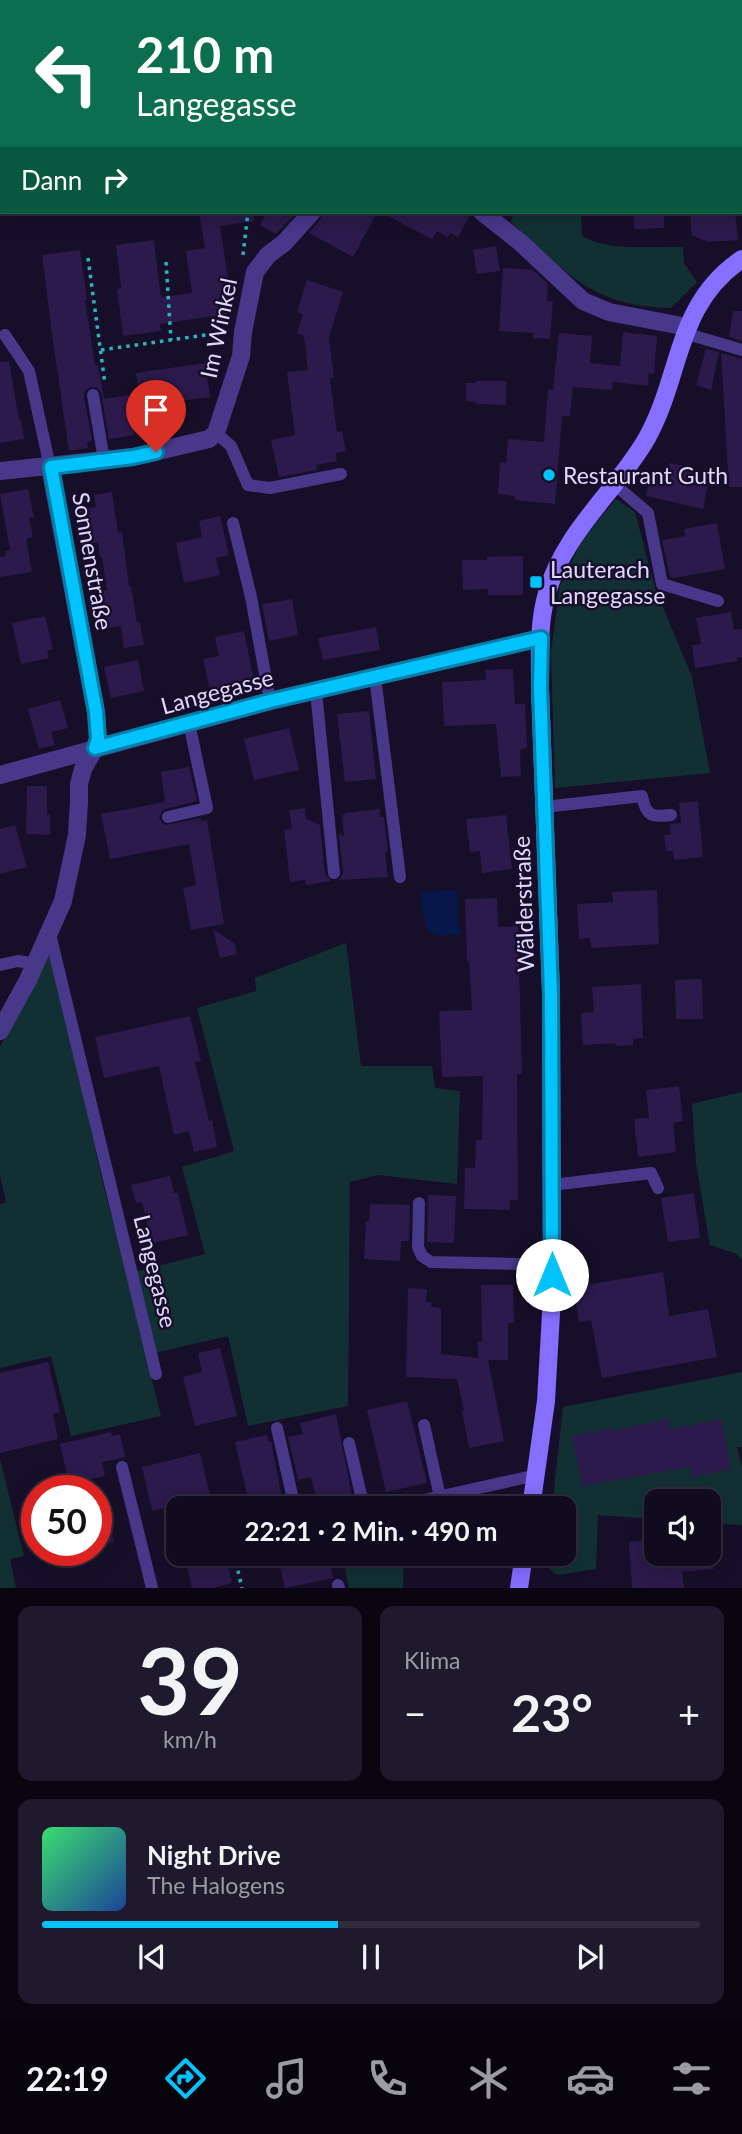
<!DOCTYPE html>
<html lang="de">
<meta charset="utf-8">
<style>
:root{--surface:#110b1f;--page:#1e192c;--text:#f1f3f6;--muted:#9c9ba4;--line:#302b3d;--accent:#03c3ff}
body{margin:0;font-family:Lato,sans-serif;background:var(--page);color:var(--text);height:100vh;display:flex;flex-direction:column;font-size:26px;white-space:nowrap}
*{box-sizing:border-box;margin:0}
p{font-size:23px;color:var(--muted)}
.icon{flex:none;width:38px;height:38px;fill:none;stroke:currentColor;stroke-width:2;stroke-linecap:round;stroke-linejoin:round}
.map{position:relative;height:1588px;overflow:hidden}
.side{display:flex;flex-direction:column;gap:18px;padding:18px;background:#090611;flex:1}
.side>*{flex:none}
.banner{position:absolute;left:0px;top:0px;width:742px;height:214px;box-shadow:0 4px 18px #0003,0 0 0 2px var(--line);background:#0b6e4f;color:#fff;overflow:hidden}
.buttons{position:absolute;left:644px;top:1489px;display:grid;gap:14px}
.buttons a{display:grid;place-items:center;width:77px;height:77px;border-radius:14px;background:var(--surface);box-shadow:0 4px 18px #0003,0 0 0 2px var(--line);font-size:35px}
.speed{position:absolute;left:21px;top:1475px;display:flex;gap:14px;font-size:35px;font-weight:700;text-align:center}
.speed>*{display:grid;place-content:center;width:91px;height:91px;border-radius:50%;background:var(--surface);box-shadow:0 4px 18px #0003,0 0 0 2px var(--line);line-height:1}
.speed .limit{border:10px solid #d22;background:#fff;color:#111}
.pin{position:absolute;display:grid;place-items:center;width:60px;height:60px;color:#fff;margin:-72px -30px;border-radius:50% 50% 50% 0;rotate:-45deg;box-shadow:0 0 7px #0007}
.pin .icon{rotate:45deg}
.me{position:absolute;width:77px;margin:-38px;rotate:0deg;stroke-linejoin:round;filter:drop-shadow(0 0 5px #0008)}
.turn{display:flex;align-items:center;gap:24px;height:147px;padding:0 21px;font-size:32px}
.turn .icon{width:91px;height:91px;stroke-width:2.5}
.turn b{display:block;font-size:49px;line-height:60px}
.then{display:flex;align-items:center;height:66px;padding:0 21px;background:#0003;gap:14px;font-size:26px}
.big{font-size:52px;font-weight:700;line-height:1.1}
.side .tile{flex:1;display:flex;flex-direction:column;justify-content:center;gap:10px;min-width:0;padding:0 24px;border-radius:14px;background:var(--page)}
.side .dial{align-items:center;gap:0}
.dial b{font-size:91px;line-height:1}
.song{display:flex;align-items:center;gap:21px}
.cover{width:84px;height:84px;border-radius:10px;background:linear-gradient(135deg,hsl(140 70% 55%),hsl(220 70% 35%))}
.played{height:7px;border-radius:4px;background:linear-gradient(90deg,var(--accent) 45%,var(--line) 45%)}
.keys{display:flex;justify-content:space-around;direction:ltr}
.heat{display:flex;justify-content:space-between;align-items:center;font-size:38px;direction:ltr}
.side .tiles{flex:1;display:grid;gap:18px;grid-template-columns:1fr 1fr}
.tile:last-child{grid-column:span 2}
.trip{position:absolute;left:166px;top:1496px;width:410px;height:70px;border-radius:14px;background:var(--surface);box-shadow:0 4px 18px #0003,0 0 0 2px var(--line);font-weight:700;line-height:70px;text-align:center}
.dock{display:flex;height:112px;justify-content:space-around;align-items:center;background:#07040c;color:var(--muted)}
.dock .icon{width:49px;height:49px}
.dock .current{color:var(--accent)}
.dock b{font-size:32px;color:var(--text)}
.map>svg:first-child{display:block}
.green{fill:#123034}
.water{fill:#081749}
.building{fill:#2b1a4b}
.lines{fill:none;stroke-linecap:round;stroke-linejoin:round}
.path{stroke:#2bb4c0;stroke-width:3.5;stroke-dasharray:3.5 5;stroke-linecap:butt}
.service{stroke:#47388a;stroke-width:12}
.minor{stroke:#47388a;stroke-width:18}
.secondary{stroke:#866eff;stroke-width:18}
.primary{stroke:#da5eff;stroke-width:18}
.route-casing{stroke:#027fa6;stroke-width:18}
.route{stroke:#03c3ff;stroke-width:12}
.poi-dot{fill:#03c3ff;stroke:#170f29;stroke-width:2.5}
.labels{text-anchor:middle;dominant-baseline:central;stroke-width:5;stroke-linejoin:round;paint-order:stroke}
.street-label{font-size:23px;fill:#e2d7ff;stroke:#170f29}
.poi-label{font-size:23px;fill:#e2d7ff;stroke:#170f29;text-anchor:start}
</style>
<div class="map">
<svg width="742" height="1588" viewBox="0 0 742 1588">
<rect width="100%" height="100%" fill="#170f29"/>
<g class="green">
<path d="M514 212H581L582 235C602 252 656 246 683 247L684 263 697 282 671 308C591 307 565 271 511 222Z"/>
<polygon points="616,499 635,512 655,588 692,677 710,773 555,788 551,652 560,586 582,540"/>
<polygon points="346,943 361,1066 432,1066 435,1088 460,1091 457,1184 378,1175 350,1182 348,1406 248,1426 228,1336 146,1355 161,1416 71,1436 51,1356 0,1368 0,1204 6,1202 0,1175 0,1047 50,950 104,1188 127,1274 205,1254 182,1167 234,1151 197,1008 256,991 255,978"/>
<polygon points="742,1092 742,1260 737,1254 710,1245 696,1163 692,1104"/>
<polygon points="742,1372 742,1447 737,1447 742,1467 742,1525 709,1523 709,1502 656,1502 656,1519 598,1515 596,1569 557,1575 546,1566 548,1554 564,1554 564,1508 552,1508 563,1407"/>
<polygon points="0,1459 24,1556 10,1559 16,1588 0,1588"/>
<polygon points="342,1554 404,1554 403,1588 349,1588"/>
</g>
<polygon class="water" points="457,890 458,923 463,934 437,936 426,928 420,892"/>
<g class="building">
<polygon points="199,212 253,212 254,221 220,226 230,292 224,293 228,314 160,324 161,331 123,336 117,289 121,288 116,245 154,240 161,297 192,293 186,251 205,248"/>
<polygon points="267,212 297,212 276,234 260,225"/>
<polygon points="323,212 377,212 353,257 309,233 320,220"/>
<polygon points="380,212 471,212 471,213 458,237 450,233 448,237 437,231 432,239"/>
<polygon points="634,212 664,212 664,228 634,229"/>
<polygon points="695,212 735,212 738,240 708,242 692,235 690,213"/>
<polygon points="496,246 500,271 477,274 473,250"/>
<polygon points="80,250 87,300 85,300 95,365 98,365 104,399 129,395 135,435 109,439 101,393 97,387 91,387 85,391 84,396 92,441 87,442 88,448 69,451 51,327 42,255"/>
<polygon points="503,268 533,270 548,284 547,301 553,301 550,339 533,338 533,333 499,331"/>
<polygon points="307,280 343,292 329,337 334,378 330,378 337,432 342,431 346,451 336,453 337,461 316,465 317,470 279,477 271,440 295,435 287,372 308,370 304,336 297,333 303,314 297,312"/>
<polygon points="733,311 742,311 742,341 729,337"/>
<polygon points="623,332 657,336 654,374 649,373 648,386 613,382 612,390 573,387 570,416 562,416 555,504 515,500 515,496 498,494 500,462 506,463 508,439 544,442 548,389 553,390 559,333 592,336 590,363 620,366"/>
<polygon points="706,349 719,352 711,390 696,385"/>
<polygon points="721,353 742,359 742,487 729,487"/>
<polygon points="9,361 19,420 21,419 24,439 0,443 0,362"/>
<polygon points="205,363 210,397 141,406 136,373"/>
<polygon points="476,381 506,381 506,405 476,404 476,402 466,401 466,383 476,383"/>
<polygon points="670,463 694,468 692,480 708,483 703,509 646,496 652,470 668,474"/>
<polygon points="28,489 34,518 29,518 33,537 26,539 32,572 0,577 0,557 6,556 5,551 10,550 0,494"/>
<polygon points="112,492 118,533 122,532 129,586 131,586 137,623 140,622 144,645 124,648 121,626 107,628 101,591 107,590 102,557 100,557 98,542 83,544 78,510 96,507 94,495"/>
<polygon points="220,516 229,555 216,558 220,575 184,583 176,543 202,537 199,521"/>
<polygon points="717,523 725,569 673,578 670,577 662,540 685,536 684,529"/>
<polygon points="523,556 523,595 488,595 488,589 463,590 462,560 487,560 487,557"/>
<polygon points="292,599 298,635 269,641 262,604"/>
<polygon points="731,612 734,630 742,629 742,657 737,658 737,661 695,668 692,645 701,644 696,618"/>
<polygon points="45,616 53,649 47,651 49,658 21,664 12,623"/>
<polygon points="376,627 380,650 323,660 318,638"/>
<polygon points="244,631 254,681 210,690 203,659 219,656 215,637"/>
<polygon points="138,660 144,691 111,698 104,667"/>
<polygon points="513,669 515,704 525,704 527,748 520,749 521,776 501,777 496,724 444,726 442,682 486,680 485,670"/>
<polygon points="60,700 68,728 51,732 55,745 39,749 28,709"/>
<polygon points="369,711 376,779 345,782 337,714"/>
<polygon points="289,728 299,770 254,780 244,739"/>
<polygon points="189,767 197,801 165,809 162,811 159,818 162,823 166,825 201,818 201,821 207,820 224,924 191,930 183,888 196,885 189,844 110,859 101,814 165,802 161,772"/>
<polygon points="27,786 47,786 47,815 50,815 50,835 26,834"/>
<polygon points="698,801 703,857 674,860 673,851 666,851 664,835 671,834 670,824 681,823 679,803"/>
<polygon points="305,808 306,819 320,825 325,874 331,881 306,885 305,880 290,882 284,830 292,829 289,810"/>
<polygon points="380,809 380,817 384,817 388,851 385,852 388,877 339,880 343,873 339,834 344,836 342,815 345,815 345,813"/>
<polygon points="506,815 512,869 482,873 480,851 470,852 466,819"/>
<polygon points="15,825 27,867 0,874 0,829"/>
<polygon points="657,890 659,944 591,948 590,938 579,939 577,904 613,902 612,892"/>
<polygon points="497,898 498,927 518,926 522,1074 517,1074 518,1200 510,1200 510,1210 464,1209 465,1168 475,1168 476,1140 482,1140 483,1076 442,1077 439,1011 472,1010 469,961 467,961 465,899"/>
<polygon points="213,929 235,944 237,954 220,958"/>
<polygon points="702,979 703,1019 676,1019 675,980"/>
<polygon points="641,984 643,1038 633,1039 633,1045 616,1046 615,1043 583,1045 581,1013 594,1012 592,987"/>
<polygon points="190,1016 201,1061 195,1062 209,1121 212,1120 217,1147 194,1152 189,1131 174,1135 159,1066 104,1078 95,1037"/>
<polygon points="679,1086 683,1121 673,1123 676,1152 638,1157 634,1119 649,1118 646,1090"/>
<polygon points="170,1176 174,1193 178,1193 188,1235 152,1243 142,1202 136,1203 131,1185"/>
<polygon points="694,1193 700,1238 668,1242 661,1198"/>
<polygon points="428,1195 456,1196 454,1243 427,1242"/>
<polygon points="370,1204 410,1205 409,1241 401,1241 400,1261 364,1259 366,1221 369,1221"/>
<polygon points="663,1272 669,1316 708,1309 717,1357 602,1378 591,1320 579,1322 573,1287"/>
<polygon points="481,1285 513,1285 514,1323 508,1323 508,1360 488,1360 504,1441 469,1448 462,1411 464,1411 457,1379 406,1377 408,1288 427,1289 426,1302 432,1302 431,1307 441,1308 441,1354 478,1358 478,1341 482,1341"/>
<polygon points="220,1348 237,1416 195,1426 183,1377 202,1372 198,1353"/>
<polygon points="48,1362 60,1412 53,1414 58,1439 0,1453 0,1373"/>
<polygon points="407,1401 427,1483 386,1492 367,1410"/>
<polygon points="336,1414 352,1496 318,1505 311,1477 298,1480 288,1437 303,1434 300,1423"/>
<polygon points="669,1419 671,1429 721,1419 731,1469 691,1477 689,1467 582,1486 572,1436 613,1428 613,1431"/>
<polygon points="111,1432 112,1436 120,1434 125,1457 102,1462 105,1476 69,1484 60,1444"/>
<polygon points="267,1435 269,1442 271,1441 284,1508 250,1508 235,1442"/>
<polygon points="200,1453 213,1508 173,1508 173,1506 152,1511 142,1467"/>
<polygon points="102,1494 114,1542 96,1546 96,1495"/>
<polygon points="656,1539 656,1554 712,1554 714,1569 682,1572 684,1588 632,1588 629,1542"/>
<polygon points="184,1554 225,1554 232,1583 213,1588 192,1588"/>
<polygon points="277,1554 328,1554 333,1578 285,1588"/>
</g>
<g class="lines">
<g class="path">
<polyline points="243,255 248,212"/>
<polyline points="88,258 105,384"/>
<polyline points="166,262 171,340"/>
<polyline points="101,350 226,332"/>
<polyline points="184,1508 221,1501 222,1508"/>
<polyline points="172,1511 178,1510"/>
<polyline points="234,1554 242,1588"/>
</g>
<g class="service">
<polyline points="119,0 119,2"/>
<polyline points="603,0 603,2"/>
<polyline points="740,157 742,157"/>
<polyline points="684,333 742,350"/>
<polyline points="5,335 29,371 50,467"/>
<polyline points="93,395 104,460"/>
<polyline points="216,433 231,446 248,485 270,488 341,474"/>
<polyline points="613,483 648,513 662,584 718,601"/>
<polyline points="233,523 251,597 270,701"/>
<polyline points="375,677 400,877"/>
<polyline points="316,691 334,873"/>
<path d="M544 807 642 796C646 817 652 817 671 815"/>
<polyline points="168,817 207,808 189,723"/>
<polyline points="50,934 156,1374"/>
<polyline points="0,965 18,961 36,964"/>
<polyline points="552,1185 651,1173 658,1188"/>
<polyline points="419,1203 418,1247 422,1256 431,1262 521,1264 552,1255"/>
<polyline points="424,1425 440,1497"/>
<polyline points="277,1428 295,1508"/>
<polyline points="349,1443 364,1508"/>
<polyline points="122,1467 152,1588"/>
<polyline points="388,1508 537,1475"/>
<polyline points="338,1585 339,1588"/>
</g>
<g class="minor">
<polyline points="397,2 398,0"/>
<polyline points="0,18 2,26"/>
<polyline points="482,212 520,242 583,301 609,312 687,327"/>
<polyline points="0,471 133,457 209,439 216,433 241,356 243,332 255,272 268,255 284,243 312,212"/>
<polyline points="0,775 270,701 541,638"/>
<polyline points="0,1031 28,980 63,901 77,835 79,801 79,784 83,769 95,748 98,739 96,712 50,467"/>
</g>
<g class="secondary">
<path d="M531 1508 546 1401 552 1296 551 993 540 688C540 657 538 623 547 593 565 530 616 492 647 438 682 375 675 304 742 259"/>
<polyline points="519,1588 524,1554"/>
</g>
<g class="primary">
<polyline points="309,2 322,0"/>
<polyline points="0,50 2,50"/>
</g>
</g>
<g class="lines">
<defs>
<polyline id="route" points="156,452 133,457 51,467 96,712 98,739 95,748 270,701 541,638 540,688 551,993 552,1275"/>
</defs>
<use href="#route" class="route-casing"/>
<use href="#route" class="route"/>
</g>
<g class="poi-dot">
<circle cx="549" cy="475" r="7"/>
<rect x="529" y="575" width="14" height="14" rx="3.5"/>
</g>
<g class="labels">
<g class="street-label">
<text transform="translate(218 328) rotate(-78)">Im Winkel</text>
<text transform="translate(93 561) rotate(80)">Sonnenstraße</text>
<text transform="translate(217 691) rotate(-15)">Langegasse</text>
<text transform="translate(523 904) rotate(-92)">Wälderstraße</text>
<text transform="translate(156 1271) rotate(76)">Langegasse</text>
</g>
<g class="poi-label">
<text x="563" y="475">Restaurant Guth</text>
<text x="550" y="569">Lauterach<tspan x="550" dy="26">Langegasse</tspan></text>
</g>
</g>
</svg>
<div class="buttons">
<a><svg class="icon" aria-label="sound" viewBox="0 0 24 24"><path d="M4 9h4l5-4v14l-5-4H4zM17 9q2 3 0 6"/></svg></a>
</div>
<div class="speed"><div class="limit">50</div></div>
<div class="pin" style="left:156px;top:452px;background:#d93025"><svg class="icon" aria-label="arrive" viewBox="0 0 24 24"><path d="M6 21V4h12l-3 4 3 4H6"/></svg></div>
<svg class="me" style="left:552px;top:1275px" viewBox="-20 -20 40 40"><circle r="19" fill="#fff"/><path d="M0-13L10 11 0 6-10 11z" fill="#03c3ff"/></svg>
<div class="trip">22:21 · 2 Min. · 490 m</div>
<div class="banner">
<div class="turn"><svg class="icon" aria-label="left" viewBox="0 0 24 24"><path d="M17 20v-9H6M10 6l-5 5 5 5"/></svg><div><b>210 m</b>Langegasse</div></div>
<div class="then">Dann<svg class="icon" aria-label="right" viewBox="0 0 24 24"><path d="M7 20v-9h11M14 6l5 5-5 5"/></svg></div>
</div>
</div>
<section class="side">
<div class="tiles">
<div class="tile dial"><b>39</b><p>km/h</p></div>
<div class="tile"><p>Klima</p>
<div class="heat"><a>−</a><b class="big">23°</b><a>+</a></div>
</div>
<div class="tile">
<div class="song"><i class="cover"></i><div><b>Night Drive</b><p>The Halogens</p></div></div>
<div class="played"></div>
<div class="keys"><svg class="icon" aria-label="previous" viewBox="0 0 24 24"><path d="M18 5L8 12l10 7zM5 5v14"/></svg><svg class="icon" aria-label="pause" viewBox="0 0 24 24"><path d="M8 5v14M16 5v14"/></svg><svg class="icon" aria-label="next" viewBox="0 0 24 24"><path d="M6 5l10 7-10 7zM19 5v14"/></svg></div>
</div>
</div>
</section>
<nav class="dock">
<b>22:19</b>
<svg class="icon current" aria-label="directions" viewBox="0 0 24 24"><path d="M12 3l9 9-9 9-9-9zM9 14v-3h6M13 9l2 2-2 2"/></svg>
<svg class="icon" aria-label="music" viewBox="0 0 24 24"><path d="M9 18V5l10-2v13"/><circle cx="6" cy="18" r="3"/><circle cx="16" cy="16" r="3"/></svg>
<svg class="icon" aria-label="phone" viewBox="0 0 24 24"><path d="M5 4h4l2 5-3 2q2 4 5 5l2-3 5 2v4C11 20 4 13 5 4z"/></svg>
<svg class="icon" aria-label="climate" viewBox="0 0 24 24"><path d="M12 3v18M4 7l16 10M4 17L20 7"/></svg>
<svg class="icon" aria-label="car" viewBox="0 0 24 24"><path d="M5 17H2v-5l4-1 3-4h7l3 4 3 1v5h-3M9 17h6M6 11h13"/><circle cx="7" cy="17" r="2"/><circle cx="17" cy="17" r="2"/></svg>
<svg class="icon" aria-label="filters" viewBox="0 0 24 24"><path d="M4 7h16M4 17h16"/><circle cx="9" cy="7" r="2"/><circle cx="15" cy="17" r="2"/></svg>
</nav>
